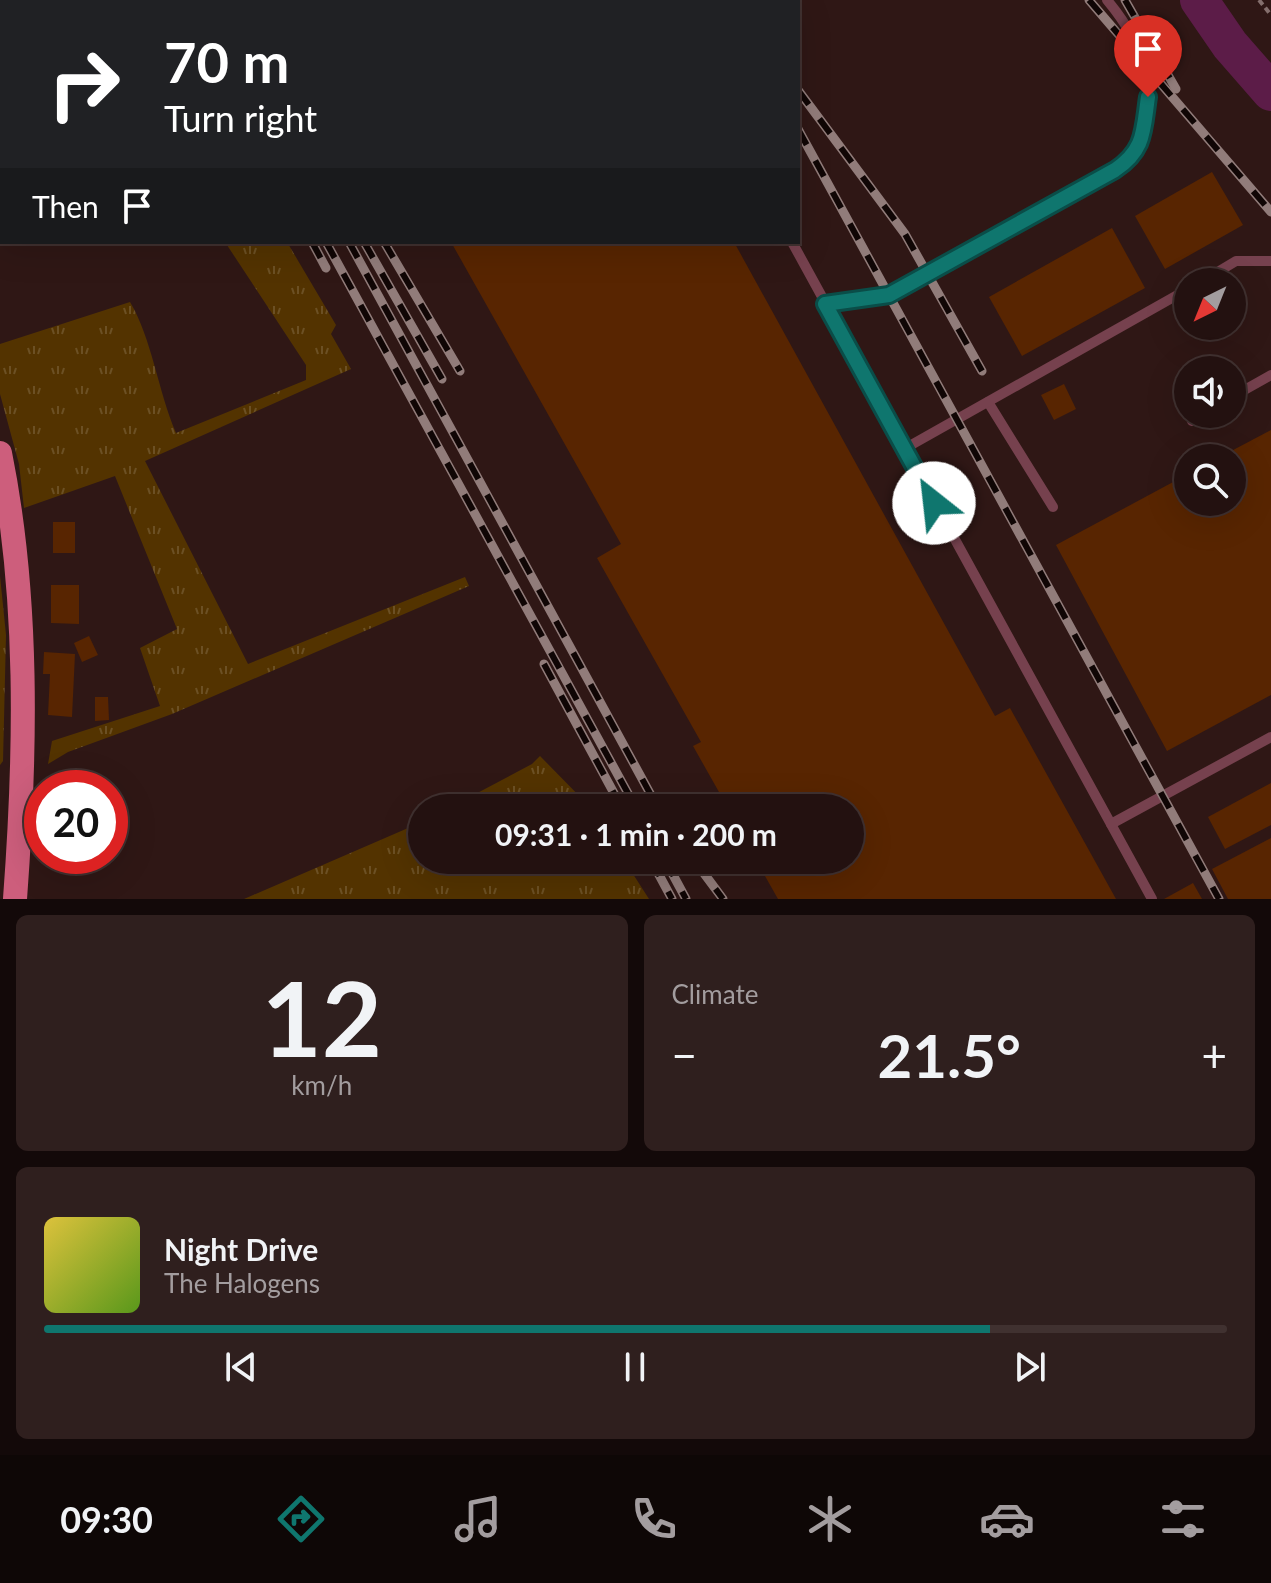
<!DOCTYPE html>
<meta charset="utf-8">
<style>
:root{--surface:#231110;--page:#2f1f1e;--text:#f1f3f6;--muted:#a39d9f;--line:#403130;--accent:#0f766e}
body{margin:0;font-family:Lato,sans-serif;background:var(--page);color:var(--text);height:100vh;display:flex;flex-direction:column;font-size:30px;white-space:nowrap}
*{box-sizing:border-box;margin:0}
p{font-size:26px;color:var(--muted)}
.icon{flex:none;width:44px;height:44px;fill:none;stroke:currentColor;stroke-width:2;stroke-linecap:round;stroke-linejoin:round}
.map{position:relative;height:899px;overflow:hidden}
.side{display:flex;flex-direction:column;gap:16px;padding:16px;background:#130909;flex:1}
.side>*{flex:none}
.banner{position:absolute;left:0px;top:0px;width:800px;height:244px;box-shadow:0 8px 32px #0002,0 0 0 2px var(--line);background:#202124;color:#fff;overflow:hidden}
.needle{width:52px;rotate:223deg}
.tools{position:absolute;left:1174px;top:268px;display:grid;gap:16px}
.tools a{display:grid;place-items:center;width:72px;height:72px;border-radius:50%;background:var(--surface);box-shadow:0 8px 32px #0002,0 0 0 2px var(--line);font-size:40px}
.speed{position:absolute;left:24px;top:770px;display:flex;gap:16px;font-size:40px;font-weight:700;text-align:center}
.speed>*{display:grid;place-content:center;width:104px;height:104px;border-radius:50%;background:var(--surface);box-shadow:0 8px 32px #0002,0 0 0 2px var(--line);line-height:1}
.speed .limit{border:12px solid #d22;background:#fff;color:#111}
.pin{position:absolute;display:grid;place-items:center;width:68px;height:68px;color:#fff;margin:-82px -34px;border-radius:50% 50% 50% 0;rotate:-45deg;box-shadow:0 0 8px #0007}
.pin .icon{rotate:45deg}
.me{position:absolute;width:88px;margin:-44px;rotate:331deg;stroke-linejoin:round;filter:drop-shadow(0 0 6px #0008)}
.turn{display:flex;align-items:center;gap:28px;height:168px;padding:0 32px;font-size:36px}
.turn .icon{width:104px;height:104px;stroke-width:2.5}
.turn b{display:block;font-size:56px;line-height:68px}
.then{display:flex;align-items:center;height:76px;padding:0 32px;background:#0003;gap:16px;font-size:30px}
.big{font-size:60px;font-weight:700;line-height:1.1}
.side .widget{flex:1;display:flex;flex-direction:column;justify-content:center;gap:12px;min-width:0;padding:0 28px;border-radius:12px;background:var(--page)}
.side .dial{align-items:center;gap:0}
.dial b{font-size:104px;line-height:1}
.song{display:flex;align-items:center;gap:24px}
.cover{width:96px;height:96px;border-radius:12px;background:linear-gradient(135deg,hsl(50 70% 55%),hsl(90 70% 35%))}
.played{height:8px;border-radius:4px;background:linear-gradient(90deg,var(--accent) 80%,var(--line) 80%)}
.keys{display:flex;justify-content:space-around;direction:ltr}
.heat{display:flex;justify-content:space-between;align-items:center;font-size:44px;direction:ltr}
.side .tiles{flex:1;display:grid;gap:16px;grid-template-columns:1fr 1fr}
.widget:last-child{grid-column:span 2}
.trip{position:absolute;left:408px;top:794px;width:456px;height:80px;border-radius:40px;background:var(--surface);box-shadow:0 8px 32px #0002,0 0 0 2px var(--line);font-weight:700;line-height:80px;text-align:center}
.dock{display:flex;height:128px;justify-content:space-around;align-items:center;background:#0e0706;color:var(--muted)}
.dock .icon{width:56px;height:56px}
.dock .current{color:var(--accent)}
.dock b{font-size:36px;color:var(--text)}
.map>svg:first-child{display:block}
.grass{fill:url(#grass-tufts)}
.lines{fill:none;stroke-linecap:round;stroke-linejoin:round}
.river{stroke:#5c1c48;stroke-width:38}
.building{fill:#582501}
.path{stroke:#846f6d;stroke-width:4;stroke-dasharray:6 4;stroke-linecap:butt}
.lane{stroke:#76414e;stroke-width:10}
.primary{stroke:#cd5e7c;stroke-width:24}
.rail-casing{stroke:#917c7a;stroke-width:9}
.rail{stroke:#100605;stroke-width:6;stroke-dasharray:18;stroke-linecap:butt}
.route-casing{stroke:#0a4d48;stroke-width:20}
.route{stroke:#0f766e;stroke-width:14}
</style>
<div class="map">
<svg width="1271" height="899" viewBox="0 0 1271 899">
<defs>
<pattern id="grass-tufts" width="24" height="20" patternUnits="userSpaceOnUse" patternTransform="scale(2)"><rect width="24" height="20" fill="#533300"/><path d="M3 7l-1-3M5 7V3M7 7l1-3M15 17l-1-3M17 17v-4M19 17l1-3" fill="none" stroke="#6c5024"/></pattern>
</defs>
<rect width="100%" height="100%" fill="#2f1715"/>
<g class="grass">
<path d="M225 242H287L336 325 331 334 351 369 145 461 248 664 465 577 469 586 172 714 68 752 48 764 52 741 160 706 140 648 177 629 115 476 24 508 19 464 0 394V344L130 302C152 339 158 391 176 433L306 380V365Z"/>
<polygon points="0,576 6,635 3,761 0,765"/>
<polygon points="540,756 591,808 449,808 532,764"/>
<polygon points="422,822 422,860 624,860 649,899 244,899"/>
</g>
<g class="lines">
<polyline class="river" points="1199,0 1230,45 1271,92"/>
</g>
<g class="building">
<polygon points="1212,172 1243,225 1165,269 1135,216"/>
<polygon points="1112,228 1145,288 1022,356 989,297"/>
<polygon points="451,242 734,242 995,716 1010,708 1116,899 778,899 756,860 850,860 850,808 728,808 693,746 701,742 597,558 621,544"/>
<polygon points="1064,384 1076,409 1054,420 1041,395"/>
<polygon points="1271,430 1271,695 1167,751 1056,545 1188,474 1188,502 1232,502 1232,458 1218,458"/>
<rect x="53" y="522" width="22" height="31"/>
<polygon points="51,585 79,585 79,624 51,623"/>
<polygon points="89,636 98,655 82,662 74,643"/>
<polygon points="44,652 75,654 72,717 48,715 50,674 43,674"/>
<polygon points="95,697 108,697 109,720 95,721"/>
<polygon points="1271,783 1271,825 1225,849 1208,817"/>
<polygon points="1271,838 1271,899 1228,899 1212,869"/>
<polygon points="1193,883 1202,899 1164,899"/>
</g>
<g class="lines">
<polyline class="path" points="1259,0 1271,15"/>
<g class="lane">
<polyline points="660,0 661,2"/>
<polyline points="792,242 1152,899"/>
<polyline points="1201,282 1236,261 1271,261"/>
<path d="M825 304 889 295 1132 159C1166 103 1145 45 1107 0"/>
<polyline points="1232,397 1271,375"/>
<polyline points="988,402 1053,507"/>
<polyline points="1192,421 1204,414"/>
<polyline points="904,449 1188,289"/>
<polyline points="1111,824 1271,737"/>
</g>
<path class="primary" d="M0 453C29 597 26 752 15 899"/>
<defs>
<g id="rail">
<polyline points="179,0 180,2"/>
<polyline points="193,0 194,2"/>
<polyline points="215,0 216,2"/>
<polyline points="735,0 737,2"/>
<polyline points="1089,0 1271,212"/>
<polyline points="1125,0 1176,89"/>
<polyline points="798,90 905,234 982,371"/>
<polyline points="798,129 1219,899"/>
<polyline points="312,242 326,268"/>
<polyline points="326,242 636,808"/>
<polyline points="349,242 658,808"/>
<polyline points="364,242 442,379"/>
<polyline points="384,242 460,371"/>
<polyline points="544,664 622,808"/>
<polyline points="651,860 672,899"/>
<polyline points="665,860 686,899"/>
<polyline points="694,860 723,899"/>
</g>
</defs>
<use href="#rail" class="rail-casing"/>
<use href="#rail" class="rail"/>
</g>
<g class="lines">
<defs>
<path id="route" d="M934 503 825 304 889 295 1115 170C1145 150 1143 131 1148 97"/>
</defs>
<use href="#route" class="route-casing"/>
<use href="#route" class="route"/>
</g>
</svg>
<div class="tools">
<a><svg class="needle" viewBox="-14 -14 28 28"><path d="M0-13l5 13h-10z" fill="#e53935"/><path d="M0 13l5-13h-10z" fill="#a39d9f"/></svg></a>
<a><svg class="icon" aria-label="sound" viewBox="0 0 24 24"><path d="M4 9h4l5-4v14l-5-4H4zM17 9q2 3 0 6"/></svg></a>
<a><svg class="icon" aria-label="search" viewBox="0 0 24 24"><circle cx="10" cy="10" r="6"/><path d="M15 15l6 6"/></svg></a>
</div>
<div class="speed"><div class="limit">20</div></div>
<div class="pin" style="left:1148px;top:97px;background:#d93025"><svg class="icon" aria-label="arrive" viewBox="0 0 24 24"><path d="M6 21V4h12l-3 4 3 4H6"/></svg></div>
<svg class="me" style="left:934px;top:503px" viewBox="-20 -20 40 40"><circle r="19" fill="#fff"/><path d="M0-13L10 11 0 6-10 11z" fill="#0f766e"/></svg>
<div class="trip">09:31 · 1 min · 200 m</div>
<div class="banner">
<div class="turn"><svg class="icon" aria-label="right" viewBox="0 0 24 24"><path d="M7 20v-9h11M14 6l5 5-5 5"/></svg><div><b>70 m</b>Turn right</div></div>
<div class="then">Then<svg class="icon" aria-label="arrive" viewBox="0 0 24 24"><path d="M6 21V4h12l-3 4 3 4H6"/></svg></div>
</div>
</div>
<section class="side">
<div class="tiles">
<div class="widget dial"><b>12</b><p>km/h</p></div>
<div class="widget"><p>Climate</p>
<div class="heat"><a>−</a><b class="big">21.5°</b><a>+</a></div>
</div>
<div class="widget">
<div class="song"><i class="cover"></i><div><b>Night Drive</b><p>The Halogens</p></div></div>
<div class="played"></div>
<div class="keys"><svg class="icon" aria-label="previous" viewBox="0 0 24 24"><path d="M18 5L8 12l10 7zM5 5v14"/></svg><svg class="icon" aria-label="pause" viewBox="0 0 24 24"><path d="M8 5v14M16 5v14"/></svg><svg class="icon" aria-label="next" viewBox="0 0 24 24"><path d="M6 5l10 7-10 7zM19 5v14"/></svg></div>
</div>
</div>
</section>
<nav class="dock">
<b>09:30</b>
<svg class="icon current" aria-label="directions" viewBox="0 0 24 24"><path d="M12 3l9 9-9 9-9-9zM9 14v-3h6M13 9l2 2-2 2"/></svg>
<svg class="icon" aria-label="music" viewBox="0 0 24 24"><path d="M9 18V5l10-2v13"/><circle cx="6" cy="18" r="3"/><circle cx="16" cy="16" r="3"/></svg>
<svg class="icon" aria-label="phone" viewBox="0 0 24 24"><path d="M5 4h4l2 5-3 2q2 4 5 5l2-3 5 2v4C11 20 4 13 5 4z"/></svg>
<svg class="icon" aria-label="climate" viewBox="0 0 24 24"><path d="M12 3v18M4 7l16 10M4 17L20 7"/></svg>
<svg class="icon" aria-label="car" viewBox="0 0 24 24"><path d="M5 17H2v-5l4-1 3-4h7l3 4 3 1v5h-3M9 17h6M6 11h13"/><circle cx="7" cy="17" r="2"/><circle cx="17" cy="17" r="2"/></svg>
<svg class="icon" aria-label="filters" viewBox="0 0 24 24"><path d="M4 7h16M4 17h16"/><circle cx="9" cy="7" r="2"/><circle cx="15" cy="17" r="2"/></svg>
</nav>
